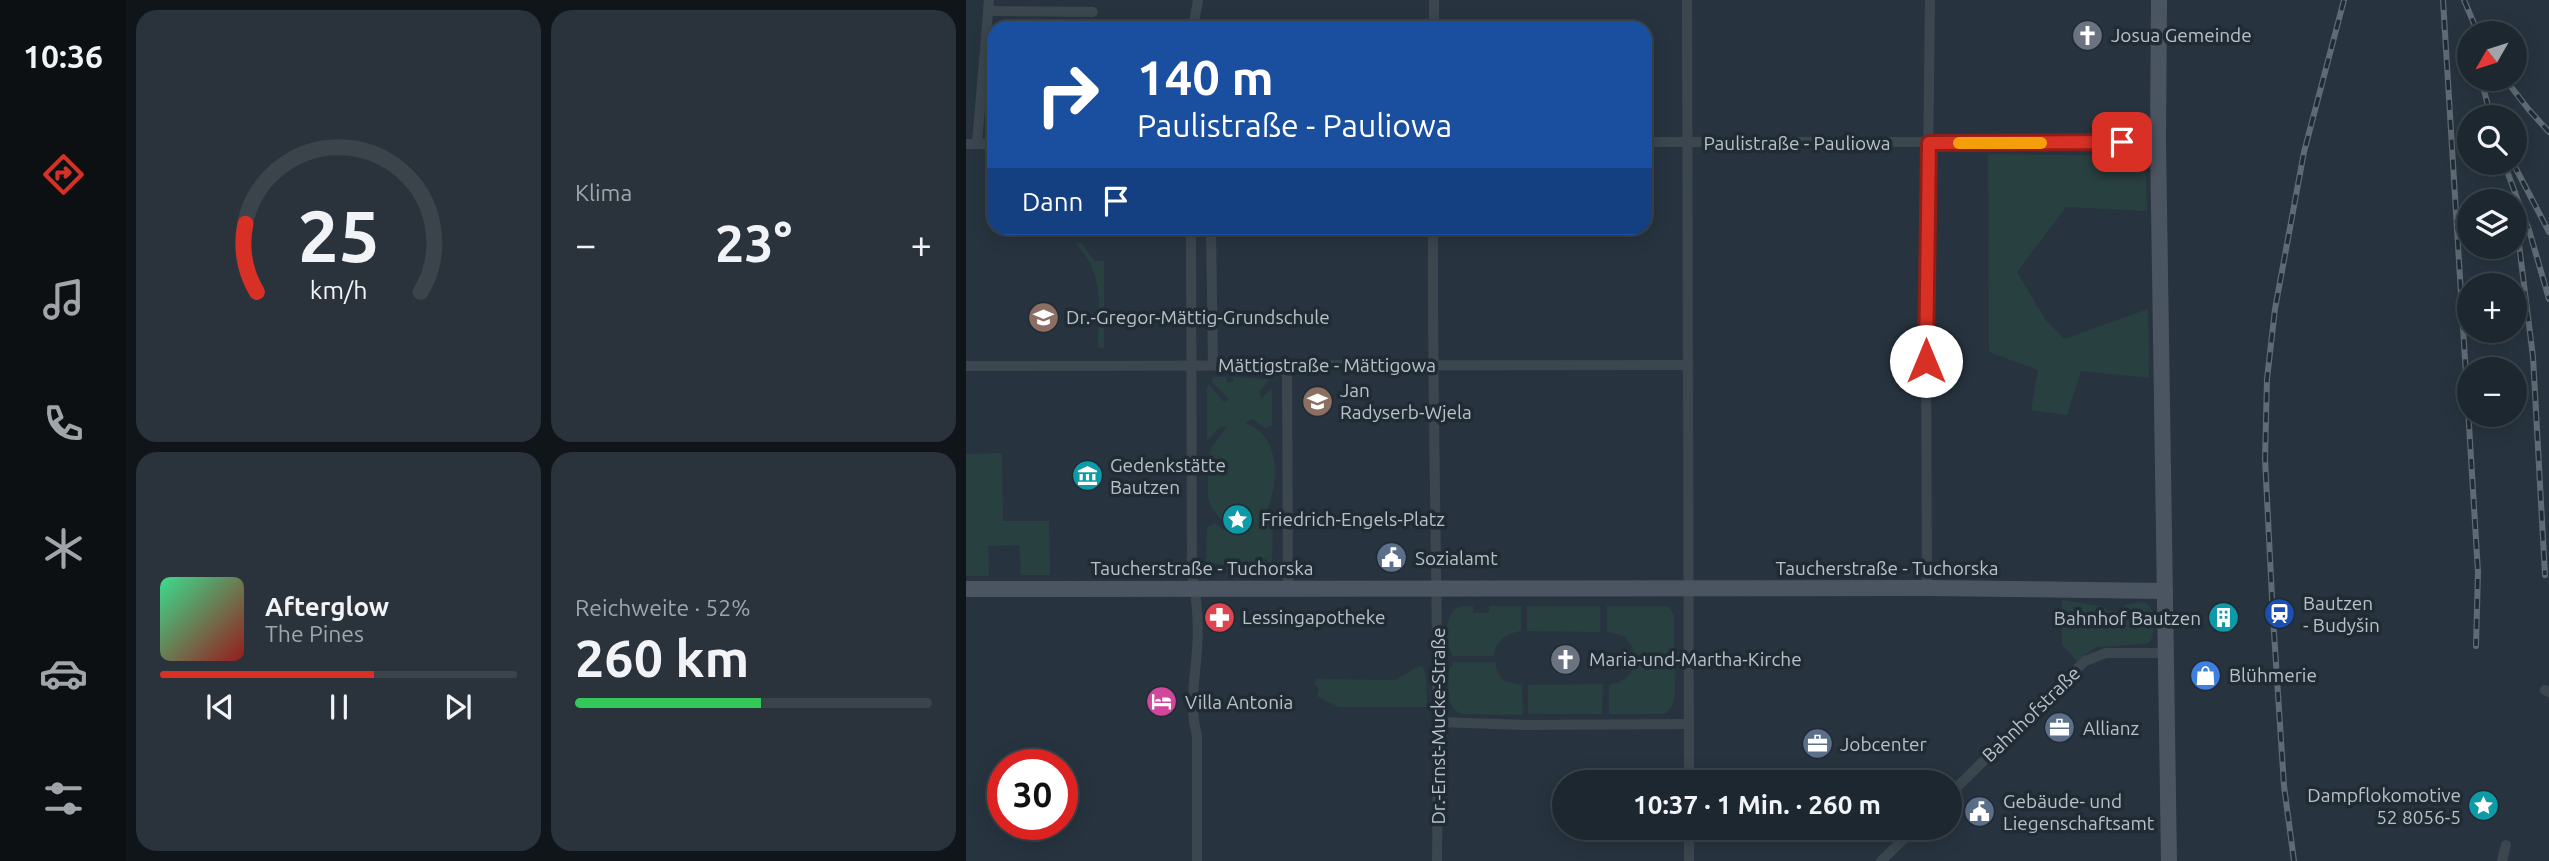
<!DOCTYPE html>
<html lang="de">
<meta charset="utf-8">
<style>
:root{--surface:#1d272f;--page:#2a333b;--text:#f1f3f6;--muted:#a0a5aa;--line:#3b444b;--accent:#d93025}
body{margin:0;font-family:Ubuntu,sans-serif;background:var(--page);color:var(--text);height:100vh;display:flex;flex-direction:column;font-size:26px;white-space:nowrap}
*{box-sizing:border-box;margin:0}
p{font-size:23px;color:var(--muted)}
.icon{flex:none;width:38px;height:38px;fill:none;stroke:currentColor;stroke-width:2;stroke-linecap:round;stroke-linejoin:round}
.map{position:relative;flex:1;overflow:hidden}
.details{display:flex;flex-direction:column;gap:10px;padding:10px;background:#10151a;width:840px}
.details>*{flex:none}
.hud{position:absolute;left:21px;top:21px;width:665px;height:214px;border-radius:21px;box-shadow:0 4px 18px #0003,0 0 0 2px var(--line);background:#1a4fa0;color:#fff;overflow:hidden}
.needle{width:46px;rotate:231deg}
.controls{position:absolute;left:1491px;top:21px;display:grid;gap:14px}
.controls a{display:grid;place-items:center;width:70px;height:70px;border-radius:50%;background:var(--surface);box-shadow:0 4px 18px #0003,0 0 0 2px var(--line);font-size:35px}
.speed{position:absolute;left:21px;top:749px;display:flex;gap:14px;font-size:35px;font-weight:700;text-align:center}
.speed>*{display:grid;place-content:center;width:91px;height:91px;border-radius:50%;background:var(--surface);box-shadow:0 4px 18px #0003,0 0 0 2px var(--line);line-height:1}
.speed .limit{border:10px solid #d22;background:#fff;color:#111}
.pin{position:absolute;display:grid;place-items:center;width:60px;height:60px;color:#fff;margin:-30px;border-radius:14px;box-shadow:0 4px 10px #0006}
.me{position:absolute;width:77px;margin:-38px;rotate:0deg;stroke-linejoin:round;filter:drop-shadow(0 0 5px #0008)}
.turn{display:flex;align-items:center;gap:24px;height:147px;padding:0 35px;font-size:32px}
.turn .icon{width:91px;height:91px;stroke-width:2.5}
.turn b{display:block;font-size:49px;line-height:60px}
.then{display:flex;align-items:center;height:66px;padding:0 35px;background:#0003;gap:14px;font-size:26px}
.big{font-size:52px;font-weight:700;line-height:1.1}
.details .widget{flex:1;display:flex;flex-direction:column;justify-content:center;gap:10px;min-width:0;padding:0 24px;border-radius:21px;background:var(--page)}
.details .dial{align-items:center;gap:0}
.dial svg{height:182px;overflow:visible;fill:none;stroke:var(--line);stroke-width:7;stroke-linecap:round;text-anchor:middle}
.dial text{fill:var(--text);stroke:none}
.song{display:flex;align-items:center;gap:21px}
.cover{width:84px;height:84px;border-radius:10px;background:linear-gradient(135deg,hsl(150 70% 55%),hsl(0 70% 35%))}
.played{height:7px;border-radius:4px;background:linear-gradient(90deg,var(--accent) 60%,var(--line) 60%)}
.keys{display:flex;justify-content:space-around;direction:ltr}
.heat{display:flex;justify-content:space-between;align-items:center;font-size:38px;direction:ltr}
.charge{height:10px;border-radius:5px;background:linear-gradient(90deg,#34c759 52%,var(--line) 0)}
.details .tiles{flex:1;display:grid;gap:10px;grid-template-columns:repeat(2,1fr)}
.trip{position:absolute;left:586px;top:770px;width:410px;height:70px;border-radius:35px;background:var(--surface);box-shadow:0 4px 18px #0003,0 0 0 2px var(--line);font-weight:700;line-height:70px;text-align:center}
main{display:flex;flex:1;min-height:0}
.dock{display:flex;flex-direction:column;width:126px;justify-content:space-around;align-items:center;background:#0c1013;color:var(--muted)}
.dock .icon{width:49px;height:49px}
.dock .active{color:var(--accent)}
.dock b{font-size:32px;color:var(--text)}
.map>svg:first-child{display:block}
.green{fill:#294040}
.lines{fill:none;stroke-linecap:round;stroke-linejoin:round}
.street{stroke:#3b464f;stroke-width:10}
.secondary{stroke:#4a5561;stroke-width:16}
.rail-casing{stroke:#5e6a75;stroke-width:6}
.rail{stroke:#202b34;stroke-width:3.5;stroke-dasharray:10;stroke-linecap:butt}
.route-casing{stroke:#8d1f18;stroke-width:18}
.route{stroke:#d93025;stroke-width:12}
.slow{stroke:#f59e0b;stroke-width:12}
.labels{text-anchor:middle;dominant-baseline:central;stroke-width:7;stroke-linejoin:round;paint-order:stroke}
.poi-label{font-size:19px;fill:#b8c1c9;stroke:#202b34;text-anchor:start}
.street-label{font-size:19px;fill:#b8c1c9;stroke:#202b34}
</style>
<main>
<nav class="dock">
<b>10:36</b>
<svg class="icon active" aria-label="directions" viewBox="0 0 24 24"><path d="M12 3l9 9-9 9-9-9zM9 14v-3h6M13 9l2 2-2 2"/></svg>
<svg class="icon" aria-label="music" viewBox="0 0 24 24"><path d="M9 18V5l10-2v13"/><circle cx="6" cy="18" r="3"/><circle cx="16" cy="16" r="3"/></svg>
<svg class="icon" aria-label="phone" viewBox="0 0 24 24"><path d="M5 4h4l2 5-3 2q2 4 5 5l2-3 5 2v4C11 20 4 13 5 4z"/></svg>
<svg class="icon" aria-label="climate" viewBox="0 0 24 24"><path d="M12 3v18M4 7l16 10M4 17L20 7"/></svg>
<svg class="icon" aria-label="car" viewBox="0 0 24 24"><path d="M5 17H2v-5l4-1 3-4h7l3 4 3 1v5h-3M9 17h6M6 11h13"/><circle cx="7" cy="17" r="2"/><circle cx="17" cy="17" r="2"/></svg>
<svg class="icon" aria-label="filters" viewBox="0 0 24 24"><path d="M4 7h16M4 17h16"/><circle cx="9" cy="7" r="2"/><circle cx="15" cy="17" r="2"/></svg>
</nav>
<section class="details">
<div class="tiles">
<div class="widget dial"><svg viewBox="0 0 100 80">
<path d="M14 69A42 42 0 1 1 86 69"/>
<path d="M14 69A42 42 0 0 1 9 39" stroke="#d93025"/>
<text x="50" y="56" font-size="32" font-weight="700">25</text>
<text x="50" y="72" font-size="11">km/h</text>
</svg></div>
<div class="widget"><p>Klima</p>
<div class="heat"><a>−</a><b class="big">23°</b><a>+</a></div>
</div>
<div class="widget">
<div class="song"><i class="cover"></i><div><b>Afterglow</b><p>The Pines</p></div></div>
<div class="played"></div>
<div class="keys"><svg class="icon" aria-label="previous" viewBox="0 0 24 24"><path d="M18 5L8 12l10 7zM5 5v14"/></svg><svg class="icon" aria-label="pause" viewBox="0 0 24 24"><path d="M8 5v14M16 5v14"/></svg><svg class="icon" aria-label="next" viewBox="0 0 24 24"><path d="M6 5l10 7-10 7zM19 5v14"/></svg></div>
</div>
<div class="widget"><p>Reichweite · 52%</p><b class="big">260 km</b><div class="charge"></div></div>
</div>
</section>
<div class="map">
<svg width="1583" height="861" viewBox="0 0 1583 861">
<rect width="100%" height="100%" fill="#27343f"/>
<g class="green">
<polygon points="1022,154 1179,156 1181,211 1100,207 1051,272 1079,319 1098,339 1182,309 1183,378 1115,371 1101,415 1065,410 1072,370 1023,352"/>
<path d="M114 242 129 261H138V348H132C132 308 140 277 111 245Z"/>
<path d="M247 377H260L261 382H267V377L301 379 302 381 293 393 296 398 306 388V425L299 428 286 419 279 423C319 435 314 498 292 525L294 529 307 515 306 567 299 556 298 566 294 570C288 569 283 565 277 565 267 564 259 567 248 563L241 570 240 567 241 527 249 523 258 531 260 527 246 508 242 497V460L245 448 261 427H254L241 441V387L243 385 258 402 263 399 246 382Z"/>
<polygon points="36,453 37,521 83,521 84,575 55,575 53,545 22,546 23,576 0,576 0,454"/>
<path d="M1096 600 1138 607 1142 611H1158V605C1163 605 1170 602 1175 602 1192 603 1189 633 1184 642L1178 644 1130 647 1111 661 1096 645Z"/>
<path d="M495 606H507V613H523V606H555V631C539 634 530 639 528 656H487C478 643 477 613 495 606Z"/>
<polygon points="561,606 634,606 634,632 561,631"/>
<polygon points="641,606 702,606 708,615 708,654 668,655 666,647 659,636 641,632"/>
<path d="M487 662H529L531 671 538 681 556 685 557 715 496 714C478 707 483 685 483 668L486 666Z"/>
<path d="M669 662H708C708 678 714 706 698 714H643V685C658 682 665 677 669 662Z"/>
<polygon points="453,666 457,667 460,675 461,707 373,707 351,696 353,688 348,684 351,679 430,680"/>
<polygon points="637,684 636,714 562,714 562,685"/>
</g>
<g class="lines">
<g class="street">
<polyline points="721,0 723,782"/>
<polyline points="22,11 127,12"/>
<polyline points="227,28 232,0"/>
<polyline points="468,28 468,0"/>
<polyline points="679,142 1192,142"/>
<polyline points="0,144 28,144"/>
<polyline points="11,144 23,0"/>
<path d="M225 228 226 574C231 599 233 624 231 650 229 678 223 708 231 736V861"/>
<polyline points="245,228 247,365"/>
<path d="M467 228C466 439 474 650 471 861"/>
<polyline points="0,366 722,365"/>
<polyline points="321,366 322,588"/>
<polyline points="961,588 960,335 964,0"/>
<polyline points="1579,690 1583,692"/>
<polyline points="473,722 559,725 723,724"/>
<polyline points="984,794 1119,661 1140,653 1199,653"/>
<polyline points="723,861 723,828"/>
<polyline points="915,861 949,828"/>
<polyline points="1536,861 1540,845"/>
</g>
<g class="secondary">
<polyline points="1193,0 1192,142 1203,861"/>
<polyline points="0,589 961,588 1199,591"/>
</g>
<defs>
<g id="rail">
<polyline points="1477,0 1512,572 1510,646"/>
<polyline points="1498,0 1512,33"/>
<polyline points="1515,79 1525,117"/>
<polyline points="1539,79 1563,110 1583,132"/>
<polyline points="1538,163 1563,230 1583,299"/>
<polyline points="1547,163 1583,232"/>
<polyline points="1549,212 1567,357 1579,575"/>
<polyline points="1328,861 1318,786 1307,617 1299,459 1301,379 1309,309 1338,152 1378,0"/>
</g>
</defs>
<use href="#rail" class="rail-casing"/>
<use href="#rail" class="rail"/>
</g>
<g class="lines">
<defs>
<polyline id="route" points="960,361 963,143 1156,142"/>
</defs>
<use href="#route" class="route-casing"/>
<use href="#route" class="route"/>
<polyline class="slow" points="993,143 1075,143"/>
</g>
<defs>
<symbol id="church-disc" viewBox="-11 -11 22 22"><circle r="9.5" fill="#6b7280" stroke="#202b34"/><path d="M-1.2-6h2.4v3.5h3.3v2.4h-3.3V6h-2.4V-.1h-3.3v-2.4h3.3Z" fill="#fff"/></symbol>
<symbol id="school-disc" viewBox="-11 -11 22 22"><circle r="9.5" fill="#8d6e63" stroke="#202b34"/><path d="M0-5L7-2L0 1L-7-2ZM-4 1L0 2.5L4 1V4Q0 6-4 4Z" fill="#fff"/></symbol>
<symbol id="museum-disc" viewBox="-11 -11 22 22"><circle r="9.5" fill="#0f9aa8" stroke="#202b34"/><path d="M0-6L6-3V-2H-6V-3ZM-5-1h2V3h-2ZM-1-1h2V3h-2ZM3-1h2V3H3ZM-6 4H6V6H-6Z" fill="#fff"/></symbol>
<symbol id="sight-disc" viewBox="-11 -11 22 22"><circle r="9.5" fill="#0f9aa8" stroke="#202b34"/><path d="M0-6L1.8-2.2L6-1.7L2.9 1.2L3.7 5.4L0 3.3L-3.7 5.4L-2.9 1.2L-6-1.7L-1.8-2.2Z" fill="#fff"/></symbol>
<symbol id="civic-disc" viewBox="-11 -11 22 22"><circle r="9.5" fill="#5c6f8a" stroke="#202b34"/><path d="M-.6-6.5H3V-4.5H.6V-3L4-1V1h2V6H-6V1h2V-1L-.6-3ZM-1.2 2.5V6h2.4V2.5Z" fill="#fff"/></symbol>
<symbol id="station-disc" viewBox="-11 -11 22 22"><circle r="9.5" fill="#1a4fb4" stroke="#202b34"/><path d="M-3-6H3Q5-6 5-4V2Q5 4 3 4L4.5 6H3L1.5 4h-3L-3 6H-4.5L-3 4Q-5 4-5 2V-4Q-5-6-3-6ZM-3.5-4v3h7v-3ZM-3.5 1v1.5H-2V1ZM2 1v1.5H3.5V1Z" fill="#fff"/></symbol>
<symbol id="pharmacy-disc" viewBox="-11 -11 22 22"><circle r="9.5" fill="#e0444e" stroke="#202b34"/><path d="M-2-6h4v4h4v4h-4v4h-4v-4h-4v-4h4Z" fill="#fff"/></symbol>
<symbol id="building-disc" viewBox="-11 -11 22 22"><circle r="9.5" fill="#0f9aa8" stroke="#202b34"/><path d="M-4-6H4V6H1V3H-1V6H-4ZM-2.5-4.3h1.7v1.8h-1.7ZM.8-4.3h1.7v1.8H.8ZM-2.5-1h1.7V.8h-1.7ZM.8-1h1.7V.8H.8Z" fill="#fff"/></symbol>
<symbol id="shop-disc" viewBox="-11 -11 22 22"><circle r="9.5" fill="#3f7fe0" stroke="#202b34"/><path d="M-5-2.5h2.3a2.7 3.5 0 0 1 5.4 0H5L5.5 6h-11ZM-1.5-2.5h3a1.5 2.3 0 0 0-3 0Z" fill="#fff"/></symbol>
<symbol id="hotel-disc" viewBox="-11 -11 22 22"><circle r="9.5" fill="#d1479c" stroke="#202b34"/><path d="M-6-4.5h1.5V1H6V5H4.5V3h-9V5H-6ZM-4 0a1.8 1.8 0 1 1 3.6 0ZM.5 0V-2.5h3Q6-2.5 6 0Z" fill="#fff"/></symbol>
<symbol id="office-disc" viewBox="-11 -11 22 22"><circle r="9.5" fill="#5c6f8a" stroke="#202b34"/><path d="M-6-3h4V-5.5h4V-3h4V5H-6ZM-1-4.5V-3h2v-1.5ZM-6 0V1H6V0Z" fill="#fff"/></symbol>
</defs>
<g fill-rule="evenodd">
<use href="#church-disc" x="1104" y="18" width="35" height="35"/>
<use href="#school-disc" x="60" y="300" width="35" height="35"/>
<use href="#school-disc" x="334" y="384" width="35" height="35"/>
<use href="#museum-disc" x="104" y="458" width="35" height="35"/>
<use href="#sight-disc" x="254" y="502" width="35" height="35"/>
<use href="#civic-disc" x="408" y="540" width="35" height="35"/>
<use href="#station-disc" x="1296" y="596" width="35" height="35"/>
<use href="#pharmacy-disc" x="236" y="600" width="35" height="35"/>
<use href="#building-disc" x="1240" y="600" width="35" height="35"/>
<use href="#church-disc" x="582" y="642" width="35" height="35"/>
<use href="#shop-disc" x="1222" y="658" width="35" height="35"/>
<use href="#hotel-disc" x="178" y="684" width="35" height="35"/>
<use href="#office-disc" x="1076" y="710" width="35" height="35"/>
<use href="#office-disc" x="834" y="726" width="35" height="35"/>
<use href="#sight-disc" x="1500" y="788" width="35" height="35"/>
<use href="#civic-disc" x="996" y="794" width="35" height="35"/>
</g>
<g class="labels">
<g class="poi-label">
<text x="1145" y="35">Josua Gemeinde</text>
<text x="100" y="317">Dr.-Gregor-Mättig-Grundschule</text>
<text x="374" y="390">Jan<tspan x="374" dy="22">Radyserb-Wjela</tspan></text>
<text x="144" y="465">Gedenkstätte<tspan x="144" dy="22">Bautzen</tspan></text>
<text x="295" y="519">Friedrich-Engels-Platz</text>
<text x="449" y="558">Sozialamt</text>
<text x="1337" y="603">Bautzen<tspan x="1337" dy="22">- Budyšin</tspan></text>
<text x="276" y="617">Lessingapotheke</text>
<text x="1235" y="618" text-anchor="end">Bahnhof Bautzen</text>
<text x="623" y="659">Maria-und-Martha-Kirche</text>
<text x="1263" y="675">Blühmerie</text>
<text x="219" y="702">Villa Antonia</text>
<text x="1117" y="728">Allianz</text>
<text x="874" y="744">Jobcenter</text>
<text x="1495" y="795" text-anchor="end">Dampflokomotive<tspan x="1495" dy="22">52 8056-5</tspan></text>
<text x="1037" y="801">Gebäude- und<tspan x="1037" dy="22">Liegenschaftsamt</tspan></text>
</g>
<g class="street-label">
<text x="831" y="143">Paulistraße - Pauliowa</text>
<text x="361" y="365">Mättigstraße - Mättigowa</text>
<text x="236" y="568">Taucherstraße - Tuchorska</text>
<text x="921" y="568">Taucherstraße - Tuchorska</text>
<text transform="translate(1065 714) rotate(-44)">Bahnhofstraße</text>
<text transform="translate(472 726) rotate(-90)">Dr.-Ernst-Mucke-Straße</text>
</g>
</g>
</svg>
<div class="controls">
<a><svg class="needle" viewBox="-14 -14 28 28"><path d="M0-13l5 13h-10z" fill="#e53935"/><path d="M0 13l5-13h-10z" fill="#a0a5aa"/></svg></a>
<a><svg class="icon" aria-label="search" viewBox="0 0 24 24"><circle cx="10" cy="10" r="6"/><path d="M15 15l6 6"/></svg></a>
<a><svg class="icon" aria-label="layers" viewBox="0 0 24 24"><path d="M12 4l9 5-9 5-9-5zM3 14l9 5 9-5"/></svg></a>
<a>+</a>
<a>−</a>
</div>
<div class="speed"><div class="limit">30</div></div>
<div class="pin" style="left:1156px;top:142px;background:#d93025"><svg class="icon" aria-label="arrive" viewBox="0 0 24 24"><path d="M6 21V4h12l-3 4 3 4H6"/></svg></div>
<svg class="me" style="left:960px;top:361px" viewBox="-20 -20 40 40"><circle r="19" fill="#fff"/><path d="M0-13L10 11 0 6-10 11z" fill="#d93025"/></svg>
<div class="trip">10:37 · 1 Min. · 260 m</div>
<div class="hud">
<div class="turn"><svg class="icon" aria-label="right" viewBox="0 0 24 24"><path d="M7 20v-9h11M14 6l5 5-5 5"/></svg><div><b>140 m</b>Paulistraße - Pauliowa</div></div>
<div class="then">Dann<svg class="icon" aria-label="arrive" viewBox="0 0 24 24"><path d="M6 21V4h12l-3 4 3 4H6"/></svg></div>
</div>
</div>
</main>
